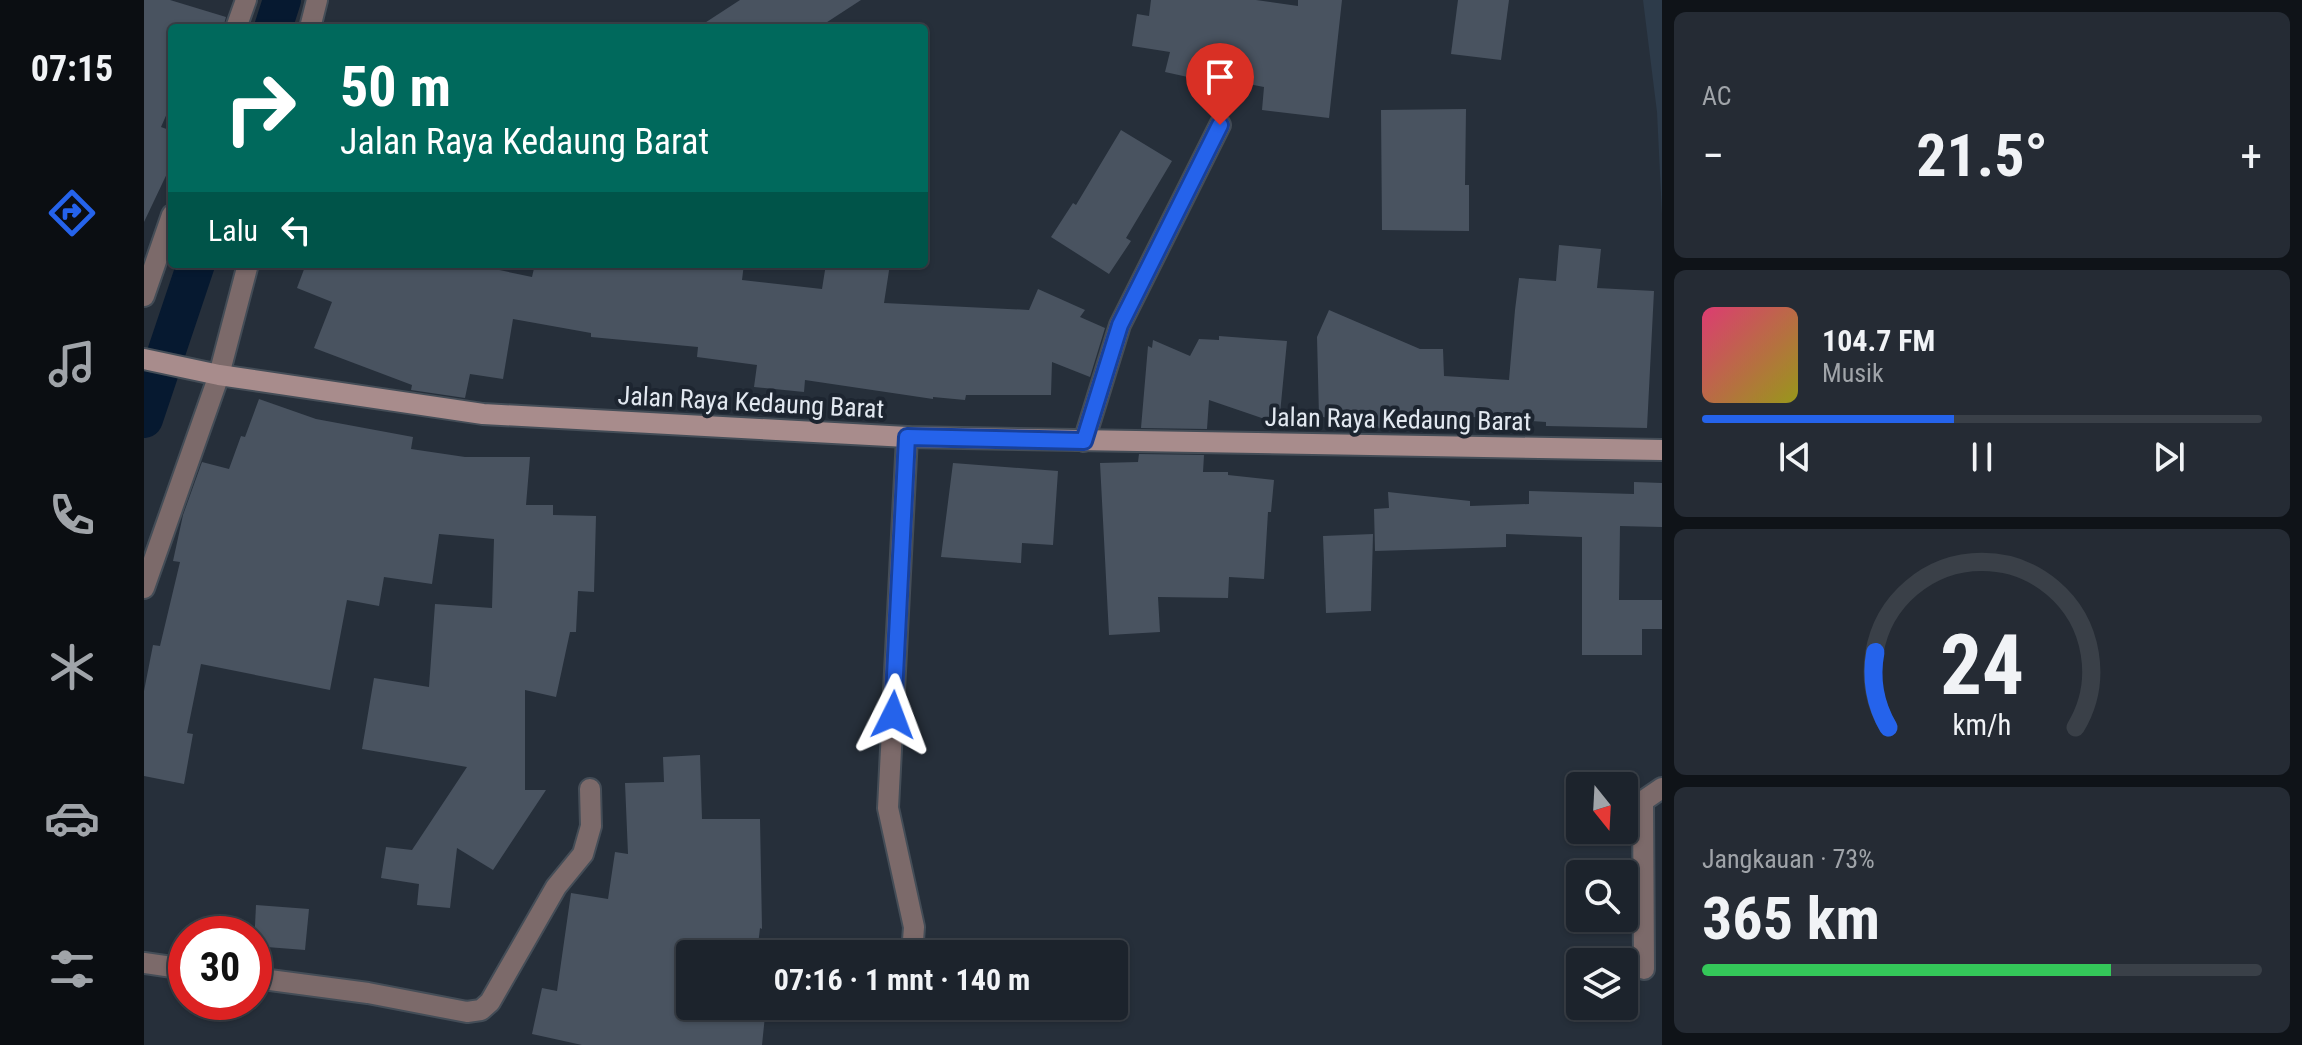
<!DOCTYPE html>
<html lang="id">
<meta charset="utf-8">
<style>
:root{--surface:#1c232c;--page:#252b34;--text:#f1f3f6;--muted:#a0a4a9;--line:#3a4048;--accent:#2563eb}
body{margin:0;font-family:"Roboto Condensed",sans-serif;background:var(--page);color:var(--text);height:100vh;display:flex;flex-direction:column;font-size:30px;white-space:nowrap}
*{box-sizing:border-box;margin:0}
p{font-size:26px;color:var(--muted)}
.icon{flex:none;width:44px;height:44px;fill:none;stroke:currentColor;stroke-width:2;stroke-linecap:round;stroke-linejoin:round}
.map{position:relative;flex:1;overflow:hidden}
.panel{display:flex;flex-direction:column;gap:12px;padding:12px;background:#0f1318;width:640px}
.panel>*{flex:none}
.banner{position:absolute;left:24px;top:24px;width:760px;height:244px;border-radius:8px;box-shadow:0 2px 6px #0004,0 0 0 2px var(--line);background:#00695c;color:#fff;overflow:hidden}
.needle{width:52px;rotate:162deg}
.fabs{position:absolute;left:1422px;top:772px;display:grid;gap:16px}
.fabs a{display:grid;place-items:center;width:72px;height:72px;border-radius:8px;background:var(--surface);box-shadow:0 2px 6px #0004,0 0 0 2px var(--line);font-size:40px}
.speed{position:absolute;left:24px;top:916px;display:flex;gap:16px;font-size:40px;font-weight:700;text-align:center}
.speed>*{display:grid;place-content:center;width:104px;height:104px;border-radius:50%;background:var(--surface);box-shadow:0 2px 6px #0004,0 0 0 2px var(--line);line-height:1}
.speed .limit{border:12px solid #d22;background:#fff;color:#111}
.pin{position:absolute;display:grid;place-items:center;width:68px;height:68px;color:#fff;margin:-82px -34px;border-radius:50% 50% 50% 0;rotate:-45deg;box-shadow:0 0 8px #0007}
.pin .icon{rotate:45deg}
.me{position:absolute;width:88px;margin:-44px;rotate:3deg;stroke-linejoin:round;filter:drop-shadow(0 0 6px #0008)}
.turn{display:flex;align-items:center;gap:28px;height:168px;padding:0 40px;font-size:36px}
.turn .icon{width:104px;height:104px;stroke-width:2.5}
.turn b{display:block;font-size:56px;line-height:68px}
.then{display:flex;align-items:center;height:76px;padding:0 40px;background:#0003;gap:16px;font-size:30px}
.big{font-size:60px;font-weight:700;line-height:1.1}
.panel .tile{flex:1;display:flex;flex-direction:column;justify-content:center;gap:12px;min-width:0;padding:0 28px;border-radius:12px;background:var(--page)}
.panel .dial{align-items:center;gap:0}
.dial svg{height:208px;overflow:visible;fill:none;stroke:var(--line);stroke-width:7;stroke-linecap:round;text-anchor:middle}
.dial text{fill:var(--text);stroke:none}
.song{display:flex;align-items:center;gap:24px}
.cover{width:96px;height:96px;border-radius:12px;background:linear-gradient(135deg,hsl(340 70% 55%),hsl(60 70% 35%))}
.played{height:8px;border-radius:4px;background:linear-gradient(90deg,var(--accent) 45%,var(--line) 45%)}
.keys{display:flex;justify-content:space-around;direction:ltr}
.heat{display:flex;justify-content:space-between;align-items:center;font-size:44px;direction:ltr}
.charge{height:12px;border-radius:6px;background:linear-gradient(90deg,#34c759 73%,var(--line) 0)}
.trip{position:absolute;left:532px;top:940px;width:452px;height:80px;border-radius:8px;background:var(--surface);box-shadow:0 2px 6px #0004,0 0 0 2px var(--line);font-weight:700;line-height:80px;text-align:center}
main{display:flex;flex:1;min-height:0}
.menu{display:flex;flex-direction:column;width:144px;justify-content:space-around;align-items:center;background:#0b0e12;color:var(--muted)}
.menu .icon{width:56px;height:56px}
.menu .selected{color:var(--accent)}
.menu b{font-size:36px;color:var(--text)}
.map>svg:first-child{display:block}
.built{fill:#2d3b4a}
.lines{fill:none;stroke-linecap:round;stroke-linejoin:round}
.canal{stroke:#061930;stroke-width:38}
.building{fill:#495360}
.street-casing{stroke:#444d57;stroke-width:24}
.secondary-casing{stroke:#444d57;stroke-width:24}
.street{stroke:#7c6a6a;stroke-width:20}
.secondary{stroke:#a88c8c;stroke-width:20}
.route-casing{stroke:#184099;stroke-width:20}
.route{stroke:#2563eb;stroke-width:14}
.labels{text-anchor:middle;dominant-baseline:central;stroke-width:8;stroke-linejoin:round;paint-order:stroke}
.street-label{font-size:26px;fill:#e2e8f0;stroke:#1d2530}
</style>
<main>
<nav class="menu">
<b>07:15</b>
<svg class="icon selected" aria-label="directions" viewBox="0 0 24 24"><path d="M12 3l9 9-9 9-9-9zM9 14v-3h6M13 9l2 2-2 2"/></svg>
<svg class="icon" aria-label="music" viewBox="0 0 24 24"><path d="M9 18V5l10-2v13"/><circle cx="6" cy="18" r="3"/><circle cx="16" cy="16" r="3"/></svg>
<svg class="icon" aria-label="phone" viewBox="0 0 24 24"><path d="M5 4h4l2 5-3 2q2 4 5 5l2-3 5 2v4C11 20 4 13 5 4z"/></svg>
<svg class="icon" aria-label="climate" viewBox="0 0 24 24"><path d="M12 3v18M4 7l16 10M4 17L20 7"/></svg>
<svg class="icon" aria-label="car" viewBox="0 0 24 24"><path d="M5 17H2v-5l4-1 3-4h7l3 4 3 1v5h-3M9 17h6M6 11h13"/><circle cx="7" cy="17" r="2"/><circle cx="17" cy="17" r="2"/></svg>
<svg class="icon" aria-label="filters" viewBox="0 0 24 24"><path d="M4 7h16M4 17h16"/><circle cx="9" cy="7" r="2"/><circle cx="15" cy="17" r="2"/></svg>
</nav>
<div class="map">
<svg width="1518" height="1045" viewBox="0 0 1518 1045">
<rect width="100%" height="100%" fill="#262f3a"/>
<polygon class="built" points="1499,0 1518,0 1518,215 1513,112"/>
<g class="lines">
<g class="canal">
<polyline points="129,28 138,0"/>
<polyline points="0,419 52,264"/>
</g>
</g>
<g class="building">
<polygon points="0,0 26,0 82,17 79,28 28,28 28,102 17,127 28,131 28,163 0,222"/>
<polygon points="596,0 717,0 674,28 553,28"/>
<polygon points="1007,0 1112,0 1154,6 1154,0 1198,0 1185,118 1118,110 1120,87 1063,76 1062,81 1021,72 1026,52 988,46 993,14 1005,16"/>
<polygon points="1314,0 1365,0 1357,60 1307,54"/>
<polygon points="1322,109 1321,185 1325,185 1325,231 1238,230 1237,110"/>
<polygon points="977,130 1028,161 982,238 987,241 965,274 907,237 929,203 932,205"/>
<polygon points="1415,245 1457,249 1453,288 1510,291 1503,428 1402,426 1402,422 1300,415 1300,418 1253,418 1252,430 1223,427 1175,416 1173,337 1185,310 1276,349 1299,349 1300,376 1365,380 1371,310 1375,278 1412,281"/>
<polygon points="162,264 327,264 388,277 391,264 600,264 598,280 678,289 682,264 746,264 740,303 885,310 894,289 941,310 936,317 961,328 946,377 908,362 907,395 822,395 821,400 789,397 789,399 661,380 660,392 610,387 613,365 553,357 554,347 447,337 447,333 369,319 359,379 326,374 321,398 267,390 268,385 170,348 188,302 153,288"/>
<polygon points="1075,336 1143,341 1135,424 1065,400 1063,429 997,428 1004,346 1008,348 1009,340 1046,356 1055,339 1075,340"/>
<polygon points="115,399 172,419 269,437 267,449 321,457 386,457 382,505 409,505 409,515 452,516 450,592 434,591 432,632 426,632 412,697 381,690 381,790 402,790 349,870 313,848 306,908 273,905 275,884 237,878 242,847 268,850 323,767 218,749 230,678 285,687 291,604 348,608 350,539 295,534 288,584 240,577 235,606 203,600 186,690 57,664 43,733 49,734 40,784 0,776 0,691 9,645 16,646 36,562 29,561 39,515 58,462 85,469 97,436 101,437"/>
<polygon points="995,454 1060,455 1059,472 1084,472 1084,475 1130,480 1127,512 1124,512 1120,579 1085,577 1084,598 1014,597 1016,632 965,635 956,463 994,462"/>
<polygon points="809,463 914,471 909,545 878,543 877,563 797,557"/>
<polygon points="1490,482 1518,483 1518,527 1476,526 1475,600 1518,600 1518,629 1498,629 1498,655 1438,655 1438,537 1362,534 1362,547 1231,551 1230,509 1245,508 1244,492 1326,501 1326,506 1385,504 1385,491 1490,494"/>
<polygon points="1229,534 1227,611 1182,613 1179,536"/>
<polygon points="556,755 558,819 616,819 618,929 616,928 613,954 546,954 546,1006 622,1006 618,1045 438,1045 388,1034 398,988 413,991 427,893 464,899 471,852 484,854 481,783 520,782 519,757"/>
<polygon points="112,905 165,909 161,950 110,946"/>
</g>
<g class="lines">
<defs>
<g id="street">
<polyline points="92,28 102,0"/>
<polyline points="166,28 173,0"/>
<polyline points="0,296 28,215"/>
<polyline points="763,437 744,808 770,927 768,954"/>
<polyline points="940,441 976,325 1076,125"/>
<polyline points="0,588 75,375 104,264"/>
<polyline points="0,963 42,969"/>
<polyline points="1500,969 1499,801 1518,788"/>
<polyline points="110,978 224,993 323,1012 337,1010 346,1002 412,887 439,854 447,826 446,789"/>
</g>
<polyline id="secondary" points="0,359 75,375 339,414 763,437 1518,450"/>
</defs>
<use href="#street" class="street-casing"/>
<use href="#secondary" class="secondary-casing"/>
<use href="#street" class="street"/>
<use href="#secondary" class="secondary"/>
</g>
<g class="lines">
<defs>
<polyline id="route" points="749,715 763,437 940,441 976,325 1076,125"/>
</defs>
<use href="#route" class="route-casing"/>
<use href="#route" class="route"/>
</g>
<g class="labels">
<g class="street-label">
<text transform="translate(607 402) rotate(3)">Jalan Raya Kedaung Barat</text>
<text transform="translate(1254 419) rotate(1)">Jalan Raya Kedaung Barat</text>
</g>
</g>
</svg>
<div class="fabs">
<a><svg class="needle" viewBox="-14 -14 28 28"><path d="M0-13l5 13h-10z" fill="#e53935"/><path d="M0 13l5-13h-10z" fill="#a0a4a9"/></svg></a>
<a><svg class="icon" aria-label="search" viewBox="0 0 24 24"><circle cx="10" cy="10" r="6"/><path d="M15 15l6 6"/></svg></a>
<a><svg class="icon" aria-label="layers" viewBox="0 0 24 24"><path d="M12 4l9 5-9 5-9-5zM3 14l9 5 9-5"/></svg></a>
</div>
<div class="speed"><div class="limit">30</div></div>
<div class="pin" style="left:1076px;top:125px;background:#d93025"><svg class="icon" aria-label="arrive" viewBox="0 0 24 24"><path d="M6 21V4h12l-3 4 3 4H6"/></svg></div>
<svg class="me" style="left:749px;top:715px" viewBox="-20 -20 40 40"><path d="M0-17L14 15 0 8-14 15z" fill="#2563eb" stroke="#fff" stroke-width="4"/></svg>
<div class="trip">07:16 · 1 mnt · 140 m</div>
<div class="banner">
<div class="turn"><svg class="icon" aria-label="right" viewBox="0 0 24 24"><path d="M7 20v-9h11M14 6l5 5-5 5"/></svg><div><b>50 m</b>Jalan Raya Kedaung Barat</div></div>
<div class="then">Lalu<svg class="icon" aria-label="left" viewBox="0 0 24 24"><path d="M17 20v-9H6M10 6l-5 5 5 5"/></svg></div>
</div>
</div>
<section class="panel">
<div class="tile"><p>AC</p>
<div class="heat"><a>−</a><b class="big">21.5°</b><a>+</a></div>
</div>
<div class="tile">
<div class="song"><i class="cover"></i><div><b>104.7 FM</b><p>Musik</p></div></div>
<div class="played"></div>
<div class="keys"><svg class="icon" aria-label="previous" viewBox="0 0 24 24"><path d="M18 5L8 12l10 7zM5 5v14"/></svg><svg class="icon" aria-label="pause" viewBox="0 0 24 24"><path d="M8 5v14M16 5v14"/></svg><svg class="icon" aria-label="next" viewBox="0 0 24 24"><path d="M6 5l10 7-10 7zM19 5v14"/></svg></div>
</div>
<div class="tile dial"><svg viewBox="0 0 100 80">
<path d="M14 69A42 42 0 1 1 86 69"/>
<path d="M14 69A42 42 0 0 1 9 40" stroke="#2563eb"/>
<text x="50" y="56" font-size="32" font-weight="700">24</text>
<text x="50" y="72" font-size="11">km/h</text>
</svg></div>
<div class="tile"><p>Jangkauan · 73%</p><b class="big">365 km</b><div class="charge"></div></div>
</section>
</main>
